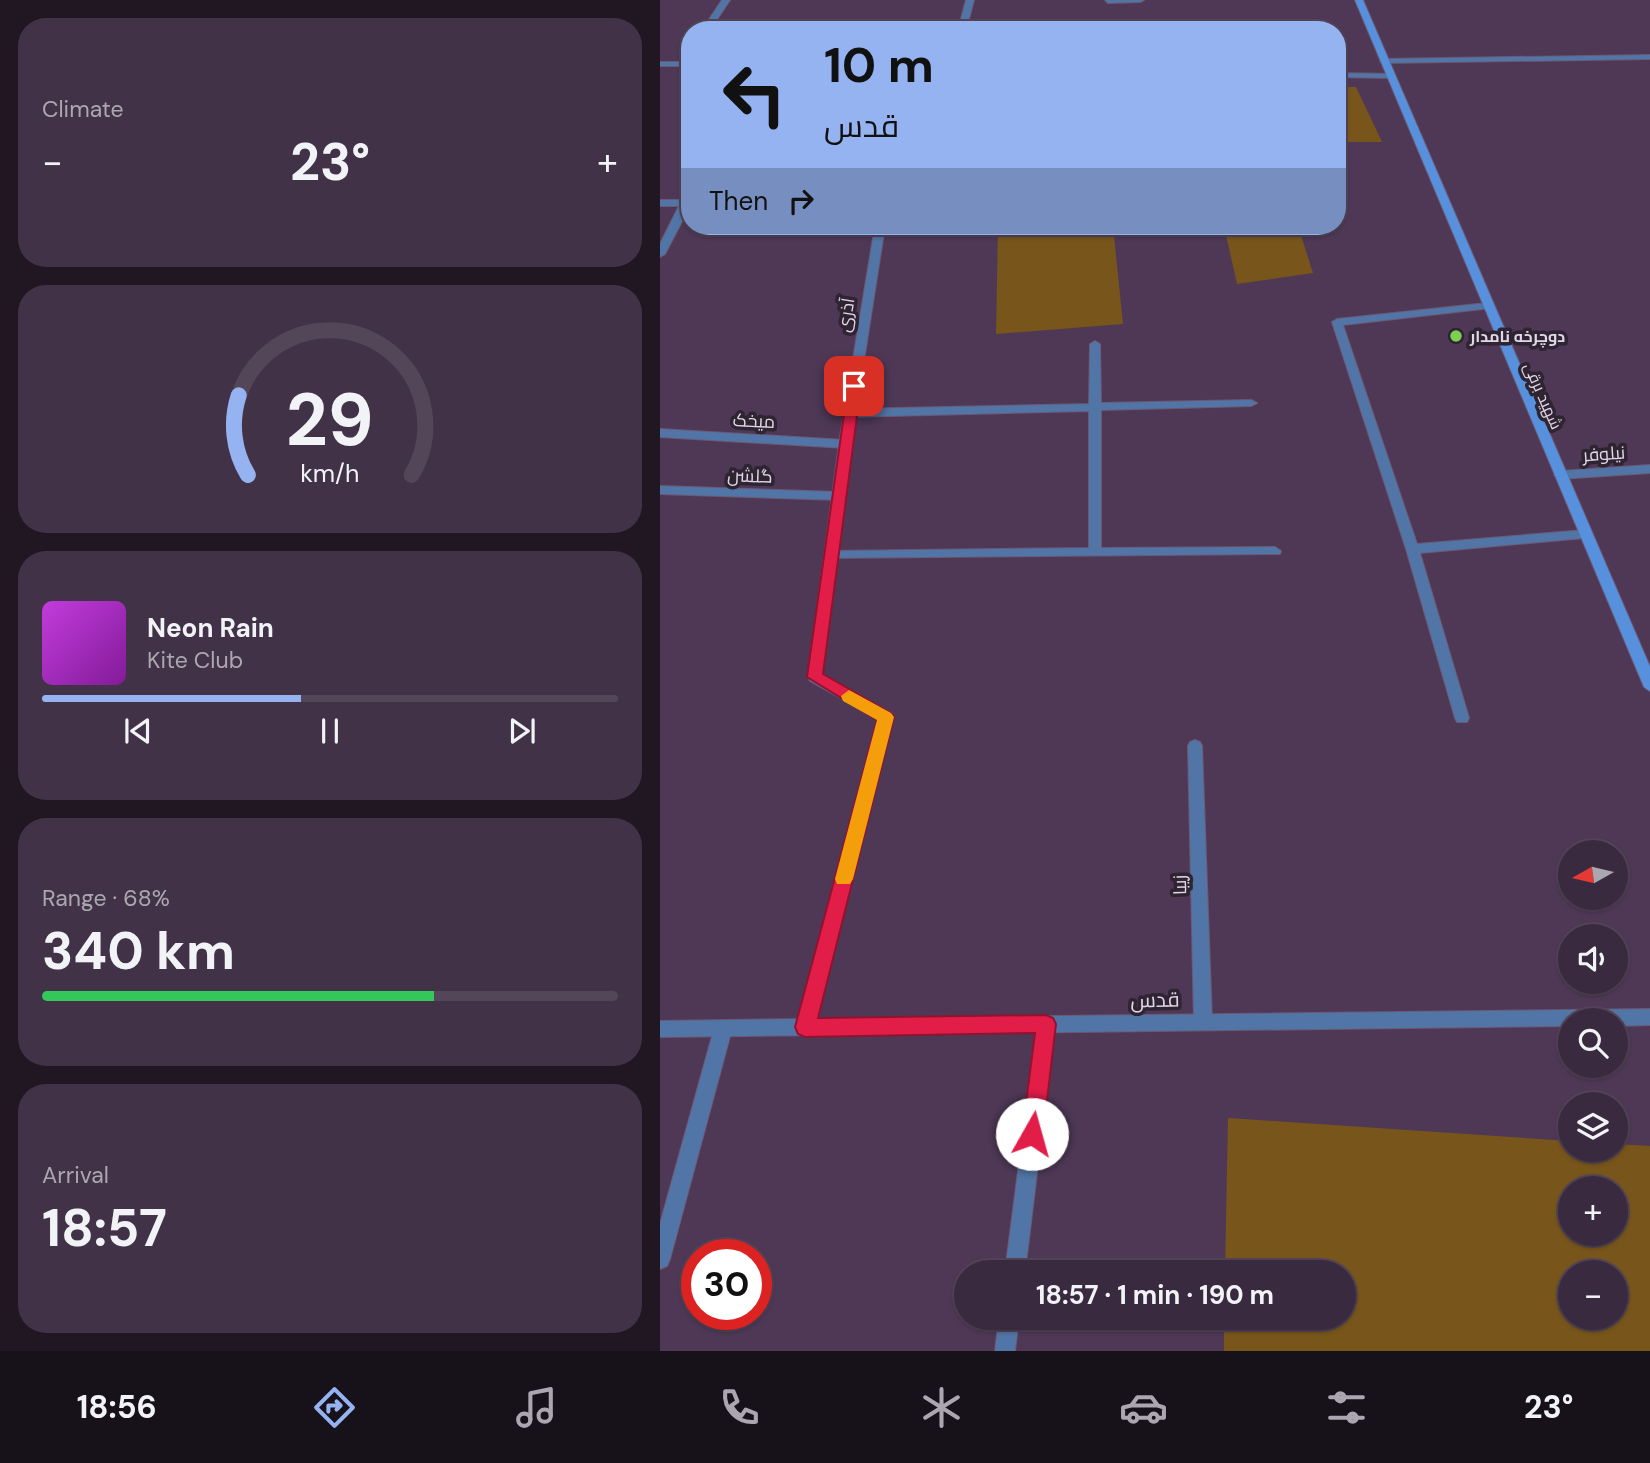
<!DOCTYPE html>
<meta charset="utf-8">
<style>
:root{--surface:#3a2a40;--page:#413247;--text:#f1f3f6;--muted:#aba7b1;--line:#544659;--accent:#95b2f1}
body{margin:0;font-family:"DM Sans",Cairo,sans-serif;background:var(--page);color:var(--text);height:100vh;display:flex;flex-direction:column;font-size:26px;white-space:nowrap}
*{box-sizing:border-box;margin:0}
p{font-size:23px;color:var(--muted)}
.icon{flex:none;width:38px;height:38px;fill:none;stroke:currentColor;stroke-width:2;stroke-linecap:round;stroke-linejoin:round}
.map{position:relative;flex:1;overflow:hidden}
.drawer{display:flex;flex-direction:column;gap:18px;padding:18px;background:#201723;width:660px}
.drawer>*{flex:none}
.hud{position:absolute;left:21px;top:21px;width:665px;height:214px;border-radius:28px;box-shadow:0 2px 5px #0004,0 0 0 2px var(--line);background:#95b2f1;color:#111;overflow:hidden}
.needle{width:46px;rotate:262deg}
.tools{position:absolute;left:898px;top:840px;display:grid;gap:14px}
.tools a{display:grid;place-items:center;width:70px;height:70px;border-radius:50%;background:var(--surface);box-shadow:0 2px 5px #0004,0 0 0 2px var(--line);font-size:35px}
.speed{position:absolute;left:21px;top:1239px;display:flex;gap:14px;font-size:35px;font-weight:700;text-align:center}
.speed>*{display:grid;place-content:center;width:91px;height:91px;border-radius:50%;background:var(--surface);box-shadow:0 2px 5px #0004,0 0 0 2px var(--line);line-height:1}
.speed .limit{border:10px solid #d22;background:#fff;color:#111}
.pin{position:absolute;display:grid;place-items:center;width:60px;height:60px;color:#fff;margin:-30px;border-radius:14px;box-shadow:0 4px 10px #0006}
.me{position:absolute;width:77px;margin:-38px;rotate:7deg;stroke-linejoin:round;filter:drop-shadow(0 0 5px #0008)}
.turn{display:flex;align-items:center;gap:24px;height:147px;padding:0 28px;font-size:32px}
.turn .icon{width:91px;height:91px;stroke-width:2.5}
.turn b{display:block;font-size:49px;line-height:60px}
.then{display:flex;align-items:center;height:66px;padding:0 28px;background:#0003;gap:14px;font-size:26px}
.big{font-size:52px;font-weight:700;line-height:1.1}
.drawer .tile{flex:1;display:flex;flex-direction:column;justify-content:center;gap:10px;min-width:0;padding:0 24px;border-radius:28px;background:var(--page)}
.drawer .dial{align-items:center;gap:0}
.dial svg{height:182px;overflow:visible;fill:none;stroke:var(--line);stroke-width:7;stroke-linecap:round;text-anchor:middle}
.dial text{fill:var(--text);stroke:none}
.song{display:flex;align-items:center;gap:21px}
.cover{width:84px;height:84px;border-radius:10px;background:linear-gradient(135deg,hsl(290 70% 55%),hsl(290 70% 35%))}
.played{height:7px;border-radius:4px;background:linear-gradient(90deg,var(--accent) 45%,var(--line) 45%)}
.keys{display:flex;justify-content:space-around;direction:ltr}
.heat{display:flex;justify-content:space-between;align-items:center;font-size:38px;direction:ltr}
.charge{height:10px;border-radius:5px;background:linear-gradient(90deg,#34c759 68%,var(--line) 0)}
.trip{position:absolute;left:294px;top:1260px;width:402px;height:70px;border-radius:35px;background:var(--surface);box-shadow:0 2px 5px #0004,0 0 0 2px var(--line);font-weight:700;line-height:70px;text-align:center}
.dock{display:flex;height:112px;justify-content:space-around;align-items:center;background:#17111a;color:var(--muted)}
.dock .icon{width:49px;height:49px}
.dock .selected{color:var(--accent)}
.dock b{font-size:32px;color:var(--text)}
main{display:flex;flex:1;min-height:0}
.map>svg:first-child{display:block}
.green{fill:#78551b;fill-rule:evenodd}
.lines{fill:none;stroke-linecap:round;stroke-linejoin:round}
.service-casing{stroke:#6c5873;stroke-width:2}
.minor-casing{stroke:#6c5873;stroke-width:2}
.tertiary-casing{stroke:#6c5873;stroke-width:2}
.secondary-casing{stroke:#6c5873;stroke-width:2}
.service{fill:#5175a6;fill-rule:evenodd}
.minor{fill:#5175a6;fill-rule:evenodd}
.tertiary{fill:#5175a6;fill-rule:evenodd}
.secondary{fill:#5791de;fill-rule:evenodd}
.route{fill:#e11d48;stroke:#92132f;stroke-width:2}
.slow{fill:#f59e0b}
.poi-dot{fill:#7ed053;stroke:#2e2432;stroke-width:2.5}
.labels{text-anchor:middle;dominant-baseline:central;stroke-width:7;stroke-linejoin:round;paint-order:stroke}
.far-poi-label{font-size:16px;font-weight:bold;fill:#e3d6e9;stroke:#2e2432;text-anchor:start}
.far-street-label{font-size:16px;fill:#e3d6e9;stroke:#2e2432}
.street-label{font-size:18px;fill:#e3d6e9;stroke:#2e2432}
.near-street-label{font-size:21px;fill:#e3d6e9;stroke:#2e2432}
</style>
<main>
<section class="drawer">
<div class="tile"><p>Climate</p>
<div class="heat"><a>−</a><b class="big">23°</b><a>+</a></div>
</div>
<div class="tile dial"><svg viewBox="0 0 100 80">
<path d="M14 69A42 42 0 1 1 86 69"/>
<path d="M14 69A42 42 0 0 1 10 34" stroke="#95b2f1"/>
<text x="50" y="56" font-size="32" font-weight="700">29</text>
<text x="50" y="72" font-size="11">km/h</text>
</svg></div>
<div class="tile">
<div class="song"><i class="cover"></i><div><b>Neon Rain</b><p>Kite Club</p></div></div>
<div class="played"></div>
<div class="keys"><svg class="icon" aria-label="previous" viewBox="0 0 24 24"><path d="M18 5L8 12l10 7zM5 5v14"/></svg><svg class="icon" aria-label="pause" viewBox="0 0 24 24"><path d="M8 5v14M16 5v14"/></svg><svg class="icon" aria-label="next" viewBox="0 0 24 24"><path d="M6 5l10 7-10 7zM19 5v14"/></svg></div>
</div>
<div class="tile"><p>Range · 68%</p><b class="big">340 km</b><div class="charge"></div></div>
<div class="tile"><p>Arrival</p><b class="big">18:57</b></div>
</section>
<div class="map">
<svg width="991" height="1351" viewBox="0 0 991 1351">
<rect width="100%" height="100%" fill="#4e3856"/>
<g class="green">
<polygon points="677,87 696,87 722,142 677,142"/>
<polygon points="338,226 453,226 463,324 336,334"/>
<polygon points="564,226 638,226 653,273 577,284"/>
<path d="M568 1118 910 1141V1150H956V1144L990 1146V1351H564V1318H684V1272H565ZM910 1188H956V1234H910ZM910 1272H956V1318H910Z"/>
</g>
<g class="lines">
<defs>
<g id="service">
<polygon points="445,0 484,0 480,2 448,3"/>
<polygon points="991,55 991,59 724,63 720,61 724,59"/>
<polygon points="991,465 991,473 900,479 894,475 900,471"/>
</g>
<g id="minor">
<polygon points="62,0 70,0 50,30 42,30"/>
<rect x="0" y="62" width="30" height="4"/>
<polygon points="677,73 731,74 735,76 731,78 677,77"/>
<polygon points="0,200 30,200 30,206 5,254 0,257 0,244 19,206 0,206"/>
<polygon points="827,303 832,306 831,308 683,325 757,544 925,530 931,534 925,538 760,553 809,718 807,722 797,722 795,718 746,549 672,322 677,319"/>
<polygon points="435,341 440,344 441,403 591,400 597,403 591,406 441,410 441,548 615,547 621,551 620,554 166,558 165,555 171,551 429,548 429,411 190,417 184,413 190,409 429,404 430,344"/>
<polygon points="0,429 185,440 191,444 185,448 0,437"/>
<polygon points="0,486 179,492 185,496 179,500 0,494"/>
<polygon points="535,740 540,742 542,746 552,1022 549,1028 543,1030 537,1028 534,1022 528,746 530,742"/>
<polygon points="386,1016 392,1018 395,1024 365,1272 345,1272 377,1024 380,1018"/>
<polygon points="63,1021 69,1023 72,1029 10,1259 7,1266 0,1269 0,1224 54,1029 57,1023"/>
<polygon points="339,1318 359,1318 355,1351 335,1351"/>
</g>
<g id="tertiary">
<polygon points="306,0 314,0 306,30 298,30"/>
<polygon points="215,226 225,226 191,444 162,675 231,713 233,717 156,1019 991,1009 991,1025 956,1026 956,1020 910,1020 910,1026 0,1037 0,1021 138,1019 218,719 150,681 148,677 179,444"/>
</g>
<polygon id="secondary" points="695,0 703,0 991,669 991,692 984,687"/>
</defs>
<use href="#service" class="service-casing"/>
<use href="#minor" class="minor-casing"/>
<use href="#tertiary" class="tertiary-casing"/>
<use href="#secondary" class="secondary-casing"/>
<use href="#service" class="service"/>
<use href="#minor" class="minor"/>
<use href="#tertiary" class="tertiary"/>
<use href="#secondary" class="secondary"/>
</g>
<polygon class="route" points="194,382 201,386 163,674 231,713 234,717 158,1018 386,1015 393,1018 396,1024 383,1134 380,1142 372,1145 365,1142 362,1134 375,1033 145,1037 138,1034 135,1027 217,720 147,677 188,386"/>
<polygon class="slow" points="189,690 231,713 234,717 193,879 190,884 177,884 175,879 217,720 183,701 181,696"/>
<circle class="poi-dot" cx="796" cy="336" r="7"/>
<g class="labels">
<g class="far-poi-label">
<text x="810" y="336">دوچرخه نامدار</text>
</g>
<g class="far-street-label">
<text transform="translate(883 396) rotate(66)">شهید برقی</text>
</g>
<g class="street-label">
<text transform="translate(186 315) rotate(-81)">آذری</text>
<text transform="translate(94 421) rotate(3)">میخک</text>
<text transform="translate(944 454) rotate(-4)">نیلوفر</text>
<text transform="translate(90 476) rotate(2)">گلشن</text>
<text transform="translate(520 885) rotate(-92)">زیبا</text>
</g>
<g class="near-street-label">
<text transform="translate(495 1000) rotate(-1)">قدس</text>
</g>
</g>
</svg>
<div class="tools">
<a><svg class="needle" viewBox="-14 -14 28 28"><path d="M0-13l5 13h-10z" fill="#e53935"/><path d="M0 13l5-13h-10z" fill="#aba7b1"/></svg></a>
<a><svg class="icon" aria-label="sound" viewBox="0 0 24 24"><path d="M4 9h4l5-4v14l-5-4H4zM17 9q2 3 0 6"/></svg></a>
<a><svg class="icon" aria-label="search" viewBox="0 0 24 24"><circle cx="10" cy="10" r="6"/><path d="M15 15l6 6"/></svg></a>
<a><svg class="icon" aria-label="layers" viewBox="0 0 24 24"><path d="M12 4l9 5-9 5-9-5zM3 14l9 5 9-5"/></svg></a>
<a>+</a>
<a>−</a>
</div>
<div class="speed"><div class="limit">30</div></div>
<div class="pin" style="left:194px;top:386px;background:#d93025"><svg class="icon" aria-label="arrive" viewBox="0 0 24 24"><path d="M6 21V4h12l-3 4 3 4H6"/></svg></div>
<svg class="me" style="left:372px;top:1134px" viewBox="-20 -20 40 40"><circle r="19" fill="#fff"/><path d="M0-13L10 11 0 6-10 11z" fill="#e11d48"/></svg>
<div class="trip">18:57 · 1 min · 190 m</div>
<div class="hud">
<div class="turn"><svg class="icon" aria-label="left" viewBox="0 0 24 24"><path d="M17 20v-9H6M10 6l-5 5 5 5"/></svg><div><b>10 m</b>قدس</div></div>
<div class="then">Then<svg class="icon" aria-label="right" viewBox="0 0 24 24"><path d="M7 20v-9h11M14 6l5 5-5 5"/></svg></div>
</div>
</div>
</main>
<nav class="dock">
<b>18:56</b>
<svg class="icon selected" aria-label="directions" viewBox="0 0 24 24"><path d="M12 3l9 9-9 9-9-9zM9 14v-3h6M13 9l2 2-2 2"/></svg>
<svg class="icon" aria-label="music" viewBox="0 0 24 24"><path d="M9 18V5l10-2v13"/><circle cx="6" cy="18" r="3"/><circle cx="16" cy="16" r="3"/></svg>
<svg class="icon" aria-label="phone" viewBox="0 0 24 24"><path d="M5 4h4l2 5-3 2q2 4 5 5l2-3 5 2v4C11 20 4 13 5 4z"/></svg>
<svg class="icon" aria-label="climate" viewBox="0 0 24 24"><path d="M12 3v18M4 7l16 10M4 17L20 7"/></svg>
<svg class="icon" aria-label="car" viewBox="0 0 24 24"><path d="M5 17H2v-5l4-1 3-4h7l3 4 3 1v5h-3M9 17h6M6 11h13"/><circle cx="7" cy="17" r="2"/><circle cx="17" cy="17" r="2"/></svg>
<svg class="icon" aria-label="filters" viewBox="0 0 24 24"><path d="M4 7h16M4 17h16"/><circle cx="9" cy="7" r="2"/><circle cx="15" cy="17" r="2"/></svg>
<b>23°</b>
</nav>
